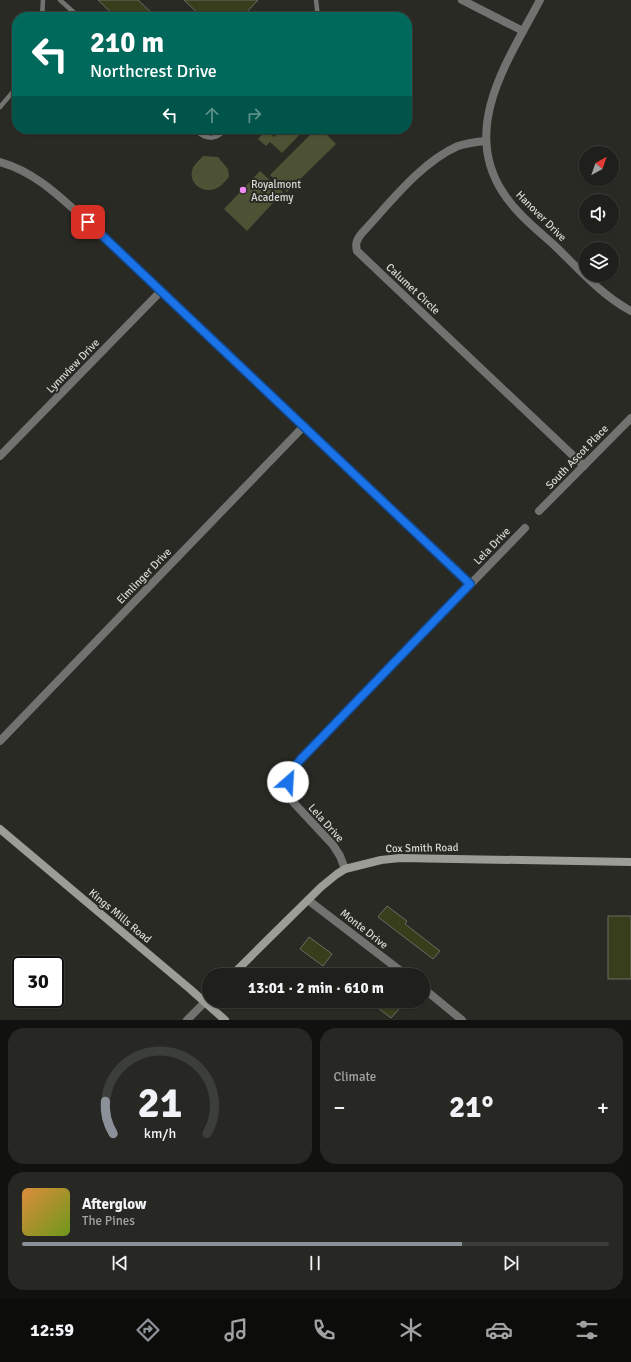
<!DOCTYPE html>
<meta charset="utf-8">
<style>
:root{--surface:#1f201b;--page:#272824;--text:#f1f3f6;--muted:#a1a3a3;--line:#3c3e3a;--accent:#8c9099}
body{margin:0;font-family:Signika,sans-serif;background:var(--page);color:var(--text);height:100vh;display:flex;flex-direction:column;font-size:15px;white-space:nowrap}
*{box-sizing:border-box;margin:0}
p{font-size:13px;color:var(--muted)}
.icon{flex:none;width:22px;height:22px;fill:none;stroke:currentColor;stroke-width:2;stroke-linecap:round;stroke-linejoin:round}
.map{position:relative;height:1020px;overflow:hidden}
.drawer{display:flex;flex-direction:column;gap:8px;padding:8px;background:#11120f;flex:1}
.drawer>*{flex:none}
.guide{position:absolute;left:12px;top:12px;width:400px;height:122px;border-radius:16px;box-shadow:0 1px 3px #0004,0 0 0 1px var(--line);background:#00695c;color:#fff;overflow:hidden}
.needle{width:26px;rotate:40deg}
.buttons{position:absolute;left:579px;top:146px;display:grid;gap:8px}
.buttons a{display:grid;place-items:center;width:40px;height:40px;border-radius:50%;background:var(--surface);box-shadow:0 1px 3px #0004,0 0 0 1px var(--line);font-size:20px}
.speed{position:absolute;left:12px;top:956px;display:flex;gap:8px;font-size:20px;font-weight:700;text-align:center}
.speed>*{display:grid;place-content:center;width:52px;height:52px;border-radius:50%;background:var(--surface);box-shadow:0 1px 3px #0004,0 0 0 1px var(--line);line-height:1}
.speed .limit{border:2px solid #111;border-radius:6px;background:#fff;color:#111}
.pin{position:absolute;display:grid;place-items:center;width:34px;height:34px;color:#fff;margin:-17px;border-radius:8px;box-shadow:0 2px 6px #0006}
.me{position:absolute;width:44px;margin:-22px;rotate:26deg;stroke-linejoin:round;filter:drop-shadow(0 0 3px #0008)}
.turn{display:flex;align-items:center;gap:14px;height:84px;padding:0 12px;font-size:18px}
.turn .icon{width:52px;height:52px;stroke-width:2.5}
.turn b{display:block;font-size:28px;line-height:34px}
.lanes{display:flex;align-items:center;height:38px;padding:0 12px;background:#0003;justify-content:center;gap:20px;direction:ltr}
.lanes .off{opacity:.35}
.big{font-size:30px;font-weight:700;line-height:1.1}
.drawer .tile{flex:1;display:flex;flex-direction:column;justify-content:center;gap:6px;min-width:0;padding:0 14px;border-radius:16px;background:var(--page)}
.drawer .dial{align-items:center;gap:0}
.dial svg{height:104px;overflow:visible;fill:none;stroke:var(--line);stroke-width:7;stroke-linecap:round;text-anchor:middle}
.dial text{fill:var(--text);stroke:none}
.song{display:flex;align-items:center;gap:12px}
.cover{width:48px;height:48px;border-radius:6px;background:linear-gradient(135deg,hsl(30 70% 55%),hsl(80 70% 35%))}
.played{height:4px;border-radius:2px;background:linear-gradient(90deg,var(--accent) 75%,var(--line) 75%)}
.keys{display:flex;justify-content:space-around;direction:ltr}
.heat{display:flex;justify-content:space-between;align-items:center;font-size:22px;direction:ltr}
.drawer .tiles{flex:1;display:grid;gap:8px;grid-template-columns:1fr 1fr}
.tile:last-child{grid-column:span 2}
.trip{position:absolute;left:202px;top:968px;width:228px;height:40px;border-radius:20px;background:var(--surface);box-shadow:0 1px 3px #0004,0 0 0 1px var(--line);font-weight:700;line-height:40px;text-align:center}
.tab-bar{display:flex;height:64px;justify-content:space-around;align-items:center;background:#0c0d0b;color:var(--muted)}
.tab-bar .icon{width:28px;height:28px}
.tab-bar .on{color:var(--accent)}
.tab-bar b{font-size:18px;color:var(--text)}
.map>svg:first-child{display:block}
.green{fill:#4d5235}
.building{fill:#383d1b;stroke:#6b6c65}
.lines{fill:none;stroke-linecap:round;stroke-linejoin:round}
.lane{stroke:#727370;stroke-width:4.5}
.street{stroke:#727370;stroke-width:8}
.secondary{stroke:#9c9d97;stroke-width:8}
.route-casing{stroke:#114b97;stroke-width:10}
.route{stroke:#1a73e8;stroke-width:7}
.poi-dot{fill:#f18af4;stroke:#292a24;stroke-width:1.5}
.labels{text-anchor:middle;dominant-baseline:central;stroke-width:4;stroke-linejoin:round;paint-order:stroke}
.poi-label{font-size:11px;fill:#d7d8d3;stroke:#292a24;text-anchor:start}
.street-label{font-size:11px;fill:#d7d8d3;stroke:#292a24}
</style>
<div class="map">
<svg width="631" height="1020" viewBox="0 0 631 1020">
<rect width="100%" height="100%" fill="#292a24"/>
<g class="green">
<polygon points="273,129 305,129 282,153 270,142 266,146 258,139 266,130 274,137 278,133"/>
<polygon points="316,129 321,129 336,144 287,192 270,175"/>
<path d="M203 156 218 157 228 169 229 177C225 181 222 186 217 188 206 194 189 186 192 171 193 165 199 161 203 156Z"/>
<polygon points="260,171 283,192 247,231 224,209"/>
</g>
<g class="building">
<polygon points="98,0 138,0 156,17 116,17"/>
<polygon points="184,0 258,0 242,17 202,17"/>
<polygon points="387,906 407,921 405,924 440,951 433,959 378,917"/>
<rect x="608" y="916" width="23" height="63"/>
<polygon points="309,937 332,954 323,966 300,949"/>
<polygon points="369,1001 391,1001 400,1008 391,1018"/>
</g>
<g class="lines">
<g class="lane">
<polyline points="60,0 79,17"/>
<polyline points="316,0 318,17"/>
<polyline points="42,17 43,0"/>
<polyline points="0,107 17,87"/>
<path d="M194 129C206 140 215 141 226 129"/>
</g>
<g class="street">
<polyline points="462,0 523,31"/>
<path d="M540 0C509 59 461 126 502 191 515 212 535 228 553 244 577 267 601 295 631 311"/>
<path d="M485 141C476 142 467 143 458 146 421 162 390 203 362 233 357 239 355 243 357 251L584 466"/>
<path d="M0 162C36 172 61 198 88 222L471 584"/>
<polyline points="0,456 161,291"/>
<polyline points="539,511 631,418"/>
<polyline points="0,741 304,426"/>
<path d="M345 869 340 856 333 845 293 802C284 784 289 774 301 759L525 528"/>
<polyline points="308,900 406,975"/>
<polyline points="423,988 462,1020"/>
<polyline points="187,1020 205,1002"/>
</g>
<g class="secondary">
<polyline points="0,829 190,989 225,1020"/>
<polyline points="232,975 321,887 337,874 345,869 381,860 400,858 631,862"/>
</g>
</g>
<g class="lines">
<defs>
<polyline id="route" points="88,222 470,584 301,759 293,769 288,782"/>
</defs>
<use href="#route" class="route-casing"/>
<use href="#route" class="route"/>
</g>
<circle class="poi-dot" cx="243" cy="190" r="4"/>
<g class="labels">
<g class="poi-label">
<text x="251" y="184">Royalmont<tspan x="251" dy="13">Academy</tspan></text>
</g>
<g class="street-label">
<text transform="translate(541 216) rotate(45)">Hanover Drive</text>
<text transform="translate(413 289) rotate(43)">Calumet Circle</text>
<text transform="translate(73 366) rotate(-46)">Lynnview Drive</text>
<text transform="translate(577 457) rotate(-46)">South Ascot Place</text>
<text transform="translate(492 546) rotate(-46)">Lela Drive</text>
<text transform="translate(144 576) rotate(-46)">Elmlinger Drive</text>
<text transform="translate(326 823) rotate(48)">Lela Drive</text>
<text transform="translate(422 848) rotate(-1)">Cox Smith Road</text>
<text transform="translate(120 916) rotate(40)">Kings Mills Road</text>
<text transform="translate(364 929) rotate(38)">Monte Drive</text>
</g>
</g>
</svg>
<div class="buttons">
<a><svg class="needle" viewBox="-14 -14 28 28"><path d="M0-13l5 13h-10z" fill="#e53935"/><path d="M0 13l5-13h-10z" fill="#a1a3a3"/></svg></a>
<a><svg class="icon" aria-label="sound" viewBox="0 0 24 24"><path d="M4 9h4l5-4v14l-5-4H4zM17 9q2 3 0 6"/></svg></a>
<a><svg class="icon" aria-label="layers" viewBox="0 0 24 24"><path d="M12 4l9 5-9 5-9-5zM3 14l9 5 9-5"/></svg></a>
</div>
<div class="speed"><div class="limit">30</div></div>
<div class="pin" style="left:88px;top:222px;background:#d93025"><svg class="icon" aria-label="arrive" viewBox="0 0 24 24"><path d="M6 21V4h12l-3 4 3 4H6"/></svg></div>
<svg class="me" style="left:288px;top:782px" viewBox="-20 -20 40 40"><circle r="19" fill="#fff"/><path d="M0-13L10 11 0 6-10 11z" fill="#1a73e8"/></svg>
<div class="trip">13:01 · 2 min · 610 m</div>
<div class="guide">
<div class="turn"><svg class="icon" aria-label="left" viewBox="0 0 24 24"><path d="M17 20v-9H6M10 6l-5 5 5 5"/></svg><div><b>210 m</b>Northcrest Drive</div></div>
<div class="lanes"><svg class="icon" aria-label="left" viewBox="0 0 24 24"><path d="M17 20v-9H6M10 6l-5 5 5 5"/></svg><svg class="icon off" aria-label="ahead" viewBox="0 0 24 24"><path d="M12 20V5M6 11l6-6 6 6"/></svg><svg class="icon off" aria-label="right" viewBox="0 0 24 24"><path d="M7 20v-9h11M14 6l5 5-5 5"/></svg></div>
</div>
</div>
<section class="drawer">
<div class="tiles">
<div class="tile dial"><svg viewBox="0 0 100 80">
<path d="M14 69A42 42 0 1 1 86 69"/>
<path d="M14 69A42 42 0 0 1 8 44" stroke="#8c9099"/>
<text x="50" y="56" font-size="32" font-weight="700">21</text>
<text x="50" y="72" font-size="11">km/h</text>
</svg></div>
<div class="tile"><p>Climate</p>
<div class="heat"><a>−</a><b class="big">21°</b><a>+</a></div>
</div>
<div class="tile">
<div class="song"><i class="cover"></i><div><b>Afterglow</b><p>The Pines</p></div></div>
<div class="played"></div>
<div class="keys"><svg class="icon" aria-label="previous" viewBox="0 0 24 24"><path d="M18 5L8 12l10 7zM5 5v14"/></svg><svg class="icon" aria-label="pause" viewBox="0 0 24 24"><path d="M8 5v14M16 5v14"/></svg><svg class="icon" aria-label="next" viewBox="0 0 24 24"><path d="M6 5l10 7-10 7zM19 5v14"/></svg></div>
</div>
</div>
</section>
<nav class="tab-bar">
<b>12:59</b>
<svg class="icon on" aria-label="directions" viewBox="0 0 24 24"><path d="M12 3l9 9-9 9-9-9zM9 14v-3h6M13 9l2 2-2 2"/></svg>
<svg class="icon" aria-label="music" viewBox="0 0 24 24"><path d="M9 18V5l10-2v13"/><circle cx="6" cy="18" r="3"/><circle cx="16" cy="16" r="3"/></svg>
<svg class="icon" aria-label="phone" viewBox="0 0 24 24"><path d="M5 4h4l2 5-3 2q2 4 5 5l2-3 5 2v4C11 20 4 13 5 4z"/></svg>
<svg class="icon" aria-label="climate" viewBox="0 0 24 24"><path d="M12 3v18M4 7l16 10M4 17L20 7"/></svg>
<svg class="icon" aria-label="car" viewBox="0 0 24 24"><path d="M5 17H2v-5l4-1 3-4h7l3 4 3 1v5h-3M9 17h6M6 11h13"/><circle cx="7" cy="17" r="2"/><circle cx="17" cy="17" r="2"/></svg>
<svg class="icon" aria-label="filters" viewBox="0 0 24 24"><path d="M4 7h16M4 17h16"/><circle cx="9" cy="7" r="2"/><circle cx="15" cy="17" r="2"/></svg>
</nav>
